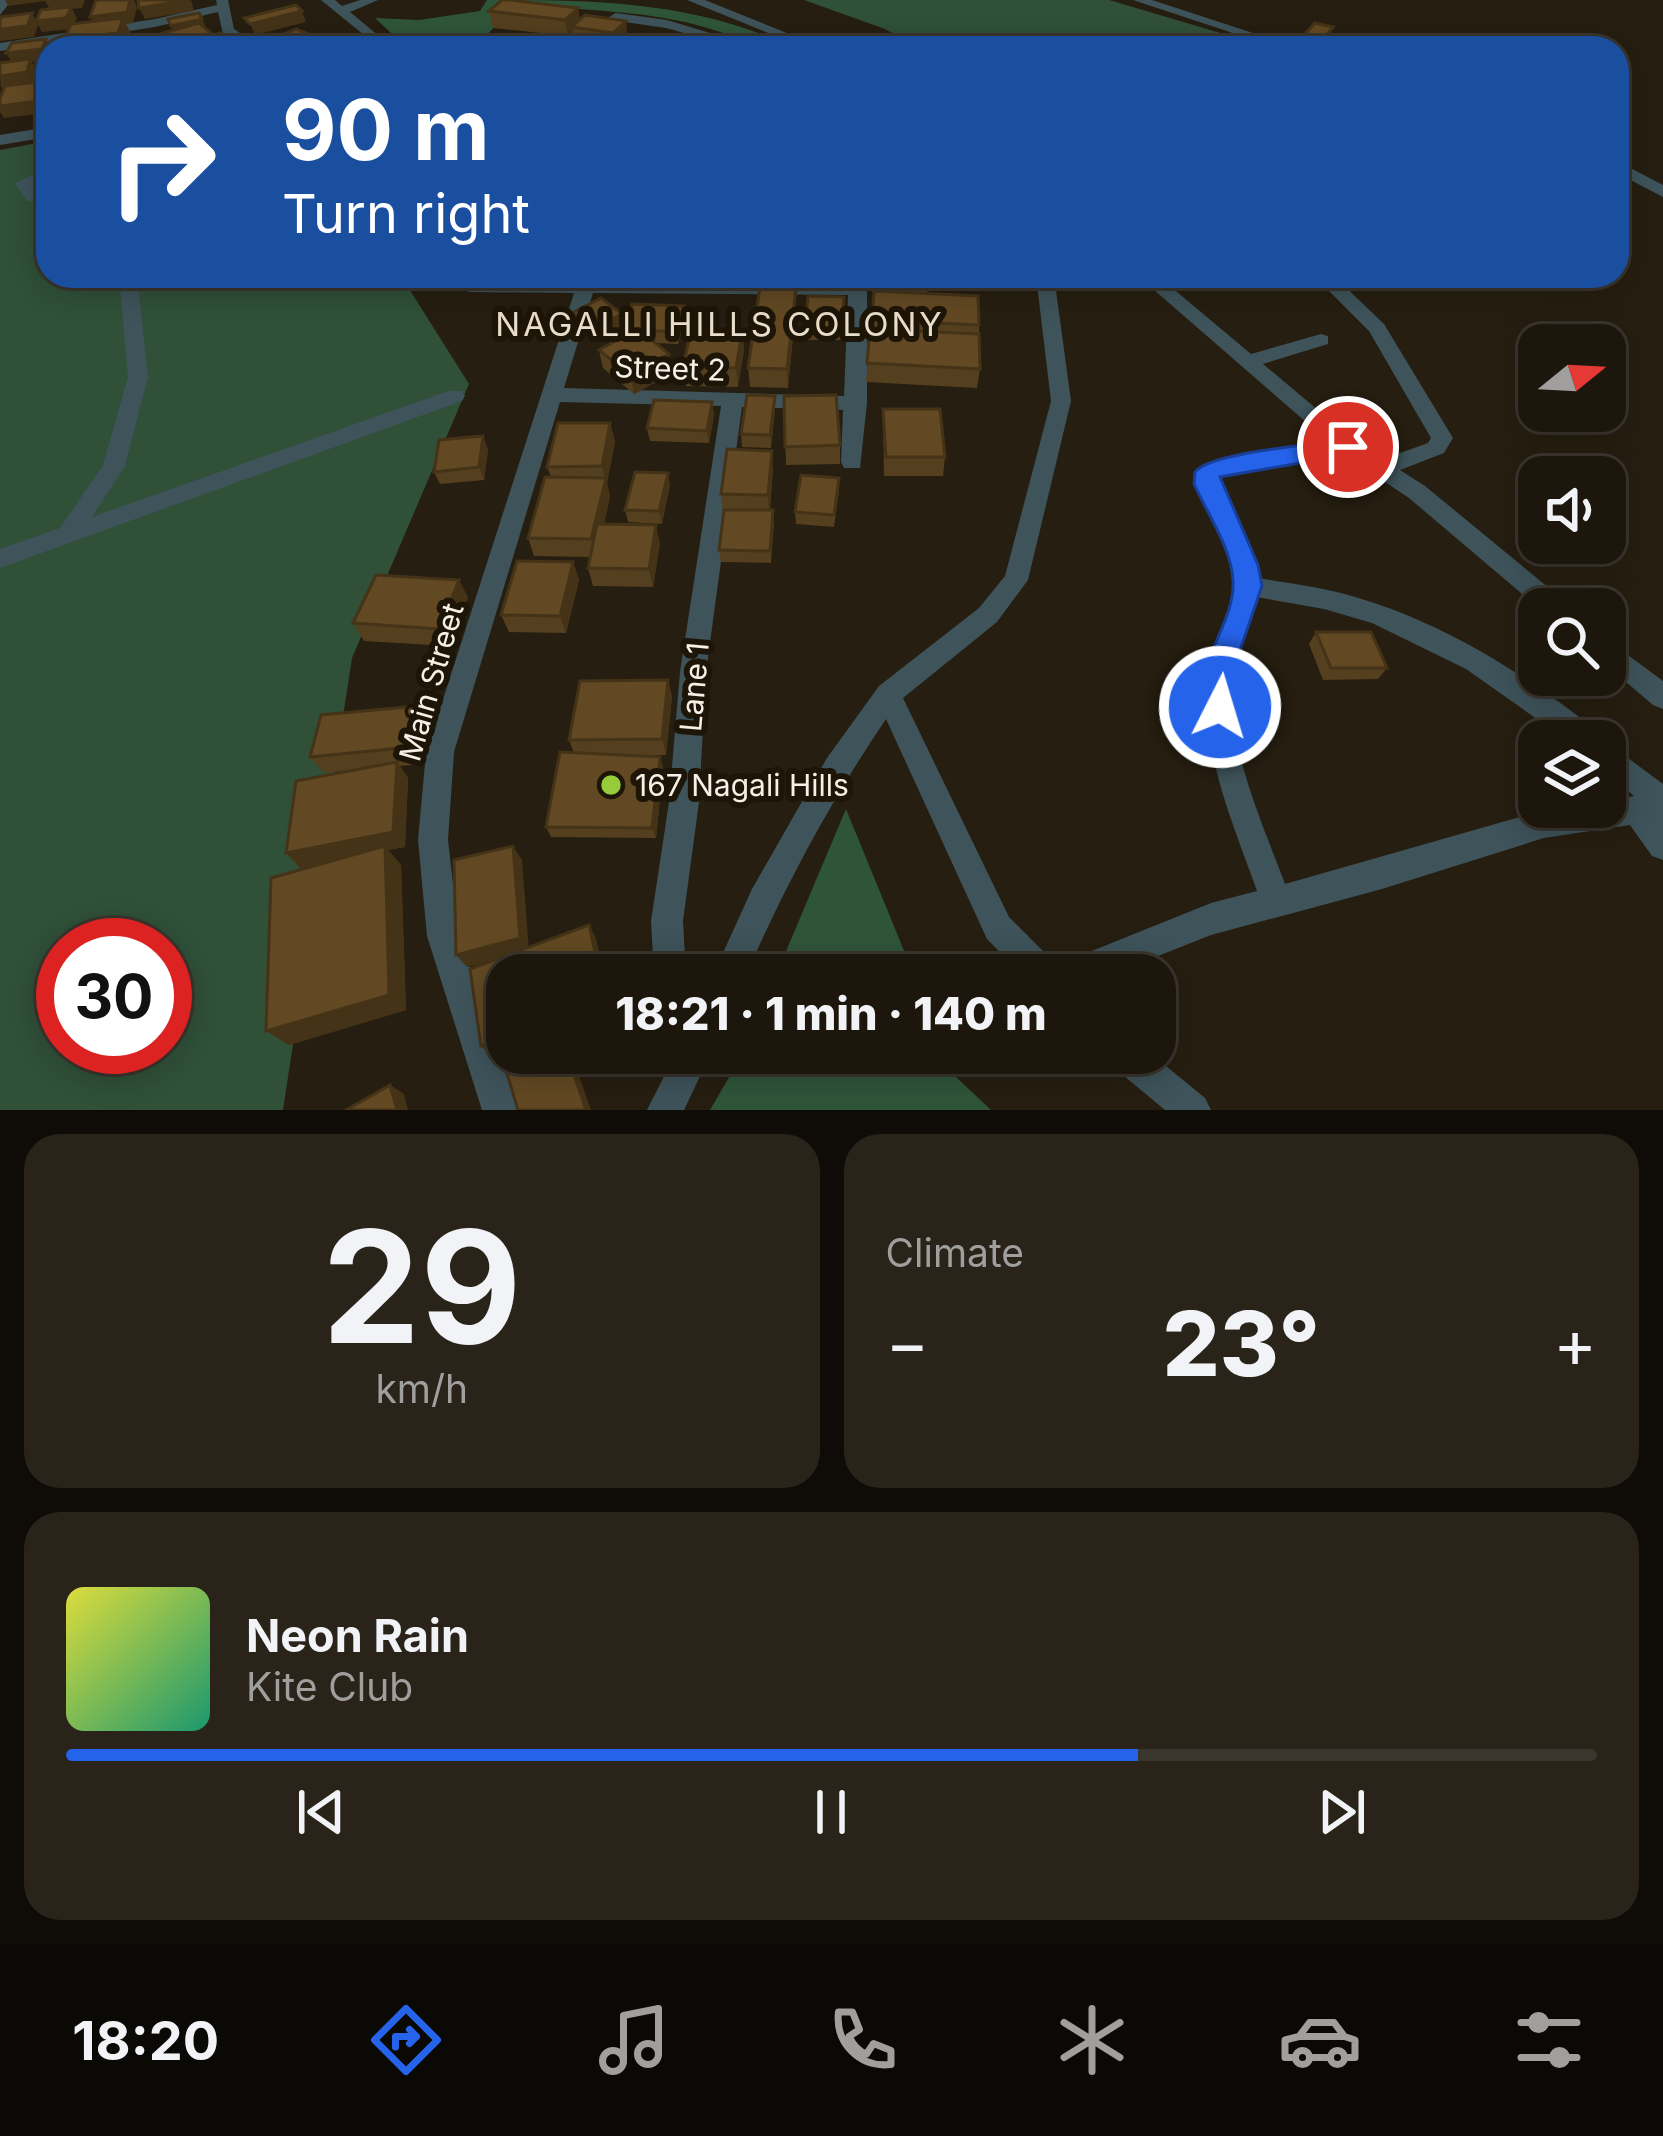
<!DOCTYPE html>
<meta charset="utf-8">
<style>
:root{--surface:#1c160c;--page:#29231a;--text:#f1f3f6;--muted:#a09f9d;--line:#3a352d;--accent:#2563eb}
body{margin:0;font-family:Inter,sans-serif;background:var(--page);color:var(--text);height:100vh;display:flex;flex-direction:column;font-size:45px;white-space:nowrap}
*{box-sizing:border-box;margin:0}
p{font-size:39px;color:var(--muted)}
.icon{flex:none;width:66px;height:66px;fill:none;stroke:currentColor;stroke-width:2;stroke-linecap:round;stroke-linejoin:round}
.map{position:relative;height:1110px;overflow:hidden}
.sheet{display:flex;flex-direction:column;gap:24px;padding:24px;background:#0f0c07;flex:1}
.sheet>*{flex:none}
.guide{position:absolute;left:36px;top:36px;width:1593px;height:252px;border-radius:36px;box-shadow:0 6px 30px #0003,0 0 0 3px var(--line);background:#1a4fa0;color:#fff;overflow:hidden}
.needle{width:78px;rotate:72deg}
.controls{position:absolute;left:1518px;top:324px;display:grid;gap:24px}
.controls a{display:grid;place-items:center;width:108px;height:108px;border-radius:24px;background:var(--surface);box-shadow:0 6px 30px #0003,0 0 0 3px var(--line);font-size:60px}
.speed{position:absolute;left:36px;top:918px;display:flex;gap:24px;font-size:60px;font-weight:700;text-align:center}
.speed>*{display:grid;place-content:center;width:156px;height:156px;border-radius:50%;background:var(--surface);box-shadow:0 6px 30px #0003,0 0 0 3px var(--line);line-height:1}
.speed .limit{border:18px solid #d22;background:#fff;color:#111}
.pin{position:absolute;display:grid;place-items:center;width:102px;height:102px;color:#fff;margin:-51px;border:6px solid #fff;border-radius:50%;box-shadow:0 3px 12px #0007}
.me{position:absolute;width:132px;margin:-66px;rotate:5deg;stroke-linejoin:round;filter:drop-shadow(0 0 9px #0008)}
.turn{display:flex;align-items:center;gap:42px;height:252px;padding:0 48px;font-size:54px}
.turn .icon{width:156px;height:156px;stroke-width:2.5}
.turn b{display:block;font-size:84px;line-height:102px}
.big{font-size:90px;font-weight:800;line-height:1.1}
.sheet .widget{flex:1;display:flex;flex-direction:column;justify-content:center;gap:18px;min-width:0;padding:0 42px;border-radius:36px;background:var(--page)}
.sheet .dial{align-items:center;gap:0}
.dial b{font-size:156px;line-height:1}
.song{display:flex;align-items:center;gap:36px}
.cover{width:144px;height:144px;border-radius:18px;background:linear-gradient(135deg,hsl(60 70% 55%),hsl(160 70% 35%))}
.played{height:12px;border-radius:6px;background:linear-gradient(90deg,var(--accent) 70%,var(--line) 70%)}
.keys{display:flex;justify-content:space-around;direction:ltr}
.heat{display:flex;justify-content:space-between;align-items:center;font-size:66px;direction:ltr}
.sheet .tiles{flex:1;display:grid;gap:24px;grid-template-columns:1fr 1fr}
.widget:last-child{grid-column:span 2}
.trip{position:absolute;left:486px;top:954px;width:690px;height:120px;border-radius:36px;background:var(--surface);box-shadow:0 6px 30px #0003,0 0 0 3px var(--line);font-weight:800;line-height:120px;text-align:center}
.dock{display:flex;height:192px;justify-content:space-around;align-items:center;background:#0b0905;color:var(--muted)}
.dock .icon{width:84px;height:84px}
.dock .current{color:var(--accent)}
.dock b{font-size:54px;color:var(--text)}
.map>svg:first-child{display:block}
.green{fill:#305038;fill-rule:evenodd}
.forest{fill:#2f5539}
.lines{fill:none;stroke-linecap:round;stroke-linejoin:round}
.minor{fill:#3e535a;fill-rule:evenodd}
.wall{fill:#543f1e}
.shaded-wall{fill:#453318}
.building{fill:#624923;stroke:#453318;stroke-width:3}
.route{fill:#2563eb;stroke:#184099;stroke-width:3}
.poi-dot{fill:#96cc3a;stroke:#1d1507;stroke-width:4.5}
.labels{text-anchor:middle;dominant-baseline:central;stroke-width:12;stroke-linejoin:round;paint-order:stroke}
.street-label{font-size:30px;fill:#f6f0e6;stroke:#1d1507}
.poi-label{font-size:30px;fill:#f6f0e6;stroke:#1d1507;text-anchor:start}
.neighbourhood-label{font-size:33px;letter-spacing:3px;fill:#e9decb;stroke:#1d1507}
</style>
<div class="map">
<svg width="1663" height="1110" viewBox="0 0 1663 1110">
<rect width="100%" height="100%" fill="#261e10"/>
<g class="green">
<polygon points="804,0 1109,0 1271,48 919,48 885,29"/>
<path d="M48 141V276H401L469 384 352 658 283 1110H0V150ZM63 945H165V1047H63Z"/>
</g>
<g class="forest">
<path d="M487 0C594 0 696 1 794 48 757 48 721 30 685 22 630 10 571 9 515 5L484 38 392 34 375 18 419 20 480 11Z"/>
<polygon points="846,809 914,975 776,975"/>
<polygon points="743,1053 946,1053 956,1077 991,1110 710,1110"/>
</g>
<g class="lines">
<g class="minor">
<polygon points="0,0 12,0 0,15"/>
<polygon points="216,0 228,0 234,29 263,48 246,48 223,34 218,12 155,27 0,51 0,43 155,19 217,5"/>
<polygon points="321,0 335,0 342,6 360,0 378,0 350,12 379,36 514,44 521,48 375,44"/>
<polygon points="687,0 705,0 824,48 805,48"/>
<polygon points="1133,0 1152,0 1299,48 1278,48"/>
<polygon points="616,13 667,20 760,48 738,48 666,28 611,20 609,17"/>
<polygon points="48,127 48,137 0,145 0,135"/>
<polygon points="1617,161 1663,185 1663,197 1617,173"/>
<polygon points="48,168 48,179 33,185 38,192 48,191 48,201 27,201 15,183"/>
<polygon points="119,276 137,276 148,377 125,466 92,517 448,391 462,391 465,396 462,401 0,568 0,549 60,528 103,465 128,377"/>
<path d="M447 276H465L470 280 578 282 580 276H598L596 282 849 284 850 276 867 278V403L860 468H844L841 462 843 410 742 407 706 672 699 802 683 921 686 975H654L651 921 669 802 680 672 721 406 560 402 454 752 448 840 459 936 518 1110H482L427 936 418 840 426 752 574 293 470 292 451 287ZM593 293 848 295 844 396 564 388Z"/>
<path d="M1036 276H1054L1071 401 1028 580 997 622 903 698 1009 917 1057 965 1211 903 1257 891C1236 831 1208 769 1207 704 1205 651 1228 632 1235 588 1239 561 1207 510 1196 485 1196 478 1196 471 1201 466 1209 457 1308 447 1330 443L1138 276H1158L1251 354 1321 334 1328 336V344L1263 364 1356 442 1383 459 1428 443 1431 438 1369 331 1314 276H1334L1384 324 1453 438 1444 453 1400 470 1425 486 1566 602 1570 609H1540L1409 498 1345 455 1219 476 1218 485 1257 565 1259 578C1286 583 1314 586 1341 593 1437 618 1522 672 1599 732L1603 741H1568L1466 669 1372 623 1324 609 1256 597C1249 618 1240 638 1235 659 1219 730 1261 819 1285 884L1544 810 1605 807V802L1634 796 1605 771V741L1663 784V860L1652 856 1630 825 1544 838 1382 889 1211 935 1110 975H1022L987 939 886 719C831 800 785 886 746 975H713L752 889 827 758 879 686 979 608 1005 576 1051 401Z"/>
<polygon points="1605,638 1663,681 1663,709 1653,705 1605,664"/>
<polygon points="676,1053 711,1053 684,1110 647,1110"/>
<polygon points="1106,1053 1150,1053 1205,1098 1211,1110 1165,1110 1111,1065"/>
</g>
</g>
<g class="wall">
<polygon points="578,8 580,20 627,32 615,44 574,38 573,32 568,36 493,28 489,11"/>
<polygon points="1333,27 1329,38 1321,48 1301,45 1305,34"/>
<polygon points="207,29 213,36 245,48 172,48 163,33"/>
<polygon points="363,276 433,276 429,284 366,283"/>
<polygon points="595,276 640,276 639,283 597,282"/>
<polygon points="648,276 703,276 701,283 649,282"/>
<polygon points="753,276 807,276 806,283 753,282"/>
<polygon points="872,276 928,276 927,294 979,325 980,369 977,388 866,382 874,293 872,293"/>
<polygon points="844,297 842,340 806,340 805,327"/>
<polygon points="684,306 685,319 678,344 656,343 672,373 634,394 603,368 599,350 624,336 624,327 596,341 576,325 572,313 622,314 624,326"/>
<polygon points="796,306 788,388 750,387 748,368"/>
<polygon points="742,331 744,350 738,387 686,386 683,367"/>
<polygon points="775,396 775,409 771,448 742,447 741,434"/>
<polygon points="784,396 840,445 840,464 786,465"/>
<polygon points="883,409 945,457 943,476 884,476"/>
<polygon points="714,415 709,443 650,441 647,428"/>
<polygon points="610,423 615,442 607,483 610,497 604,524 660,543 653,587 593,586 588,568 590,557 534,556 528,538 551,477 547,467"/>
<polygon points="488,449 484,480 440,484 434,472"/>
<polygon points="773,469 770,510 774,523 771,563 721,562 719,550 723,513 721,494"/>
<polygon points="670,485 662,524 628,522 625,510"/>
<polygon points="839,490 834,527 796,524 795,512"/>
<polygon points="573,562 579,580 566,633 509,632 501,615"/>
<polygon points="459,580 468,598 448,646 364,641 353,623"/>
<polygon points="1316,632 1387,668 1378,679 1323,680 1309,644"/>
<polygon points="668,680 672,697 666,755 627,756 660,757 663,768 656,838 551,837 546,827 574,753 569,740"/>
<polygon points="418,706 428,723 421,764 400,766 408,778 405,847 388,850 401,865 406,1010 289,1045 329,862 300,868 286,853 352,770 324,773 310,757"/>
</g>
<g class="shaded-wall">
<polygon points="5,0 85,0 82,8 72,9 77,18 72,29 42,32 38,25 34,37 0,41 0,29 32,13 36,21 51,11 45,1 8,6"/>
<polygon points="130,0 134,0 137,7 133,23 126,24 132,35 128,48 69,48 64,39 96,28 90,17"/>
<polygon points="191,0 194,11 145,19 139,8"/>
<polygon points="578,8 580,24 572,27 573,32 568,36 565,20"/>
<polygon points="302,11 306,22 255,35 250,24"/>
<polygon points="202,19 207,30 177,37 171,26"/>
<polygon points="626,21 627,32 615,44 613,33"/>
<polygon points="211,33 216,44 195,41 198,48 176,48 174,44"/>
<polygon points="154,36 160,48 150,48"/>
<polygon points="46,39 52,48 48,48 48,60 32,62 37,70 34,83 1,88 0,76 13,64 6,53"/>
<polygon points="321,39 324,48 298,48"/>
<polygon points="44,81 48,87 48,102 44,113 4,118 0,112 0,106"/>
<polygon points="796,288 796,306 788,388 787,369"/>
<polygon points="684,306 685,319 678,344 676,332"/>
<polygon points="622,314 624,327 596,341 593,329"/>
<polygon points="742,331 744,350 738,387 736,368"/>
<polygon points="669,354 672,373 634,394 630,375"/>
<polygon points="775,396 775,409 771,448 770,435"/>
<polygon points="712,402 714,415 709,443 707,431"/>
<polygon points="610,423 615,442 607,483 610,497 596,558 591,539 605,480 602,466"/>
<polygon points="483,436 488,449 484,480 479,467"/>
<polygon points="772,451 773,469 769,514 768,495"/>
<polygon points="668,473 670,485 662,524 659,511"/>
<polygon points="656,525 660,543 653,587 649,569"/>
<polygon points="573,562 579,580 566,633 560,616"/>
<polygon points="459,580 468,598 448,646 439,629"/>
<polygon points="668,680 672,697 666,755 662,739"/>
<polygon points="418,706 428,723 421,764 410,747"/>
<polygon points="660,757 663,768 656,838 652,828"/>
<polygon points="397,762 408,778 405,847 388,850 401,865 406,1010 289,1045 266,1031 385,851 300,868 286,853"/>
<polygon points="513,846 522,860 529,951 467,967 456,955"/>
<polygon points="589,925 596,938 604,975 600,975"/>
<polygon points="507,1036 507,1050 492,1056 481,1046"/>
<polygon points="567,1053 571,1053 591,1110 586,1110"/>
<polygon points="390,1085 404,1094 408,1110 397,1110"/>
</g>
<g class="building">
<polygon points="96,0 130,0 127,12 90,17"/>
<polygon points="138,0 188,0 139,8"/>
<polygon points="502,0 510,0 578,8 565,20 489,11"/>
<polygon points="296,5 302,11 250,24 244,18"/>
<polygon points="71,7 66,18 36,21 41,10"/>
<polygon points="32,13 27,26 0,29 0,17"/>
<polygon points="199,13 202,19 171,26 168,19"/>
<polygon points="585,15 626,21 613,33 572,27"/>
<polygon points="123,18 118,33 64,39 71,24"/>
<polygon points="199,23 211,33 174,44 163,33"/>
<polygon points="1315,23 1333,27 1324,38 1305,34"/>
<polygon points="296,29 321,39 298,48 284,48 266,41"/>
<polygon points="220,33 245,48 206,48 195,41"/>
<polygon points="154,36 150,48 95,48 97,43"/>
<polygon points="46,39 42,49 6,53 12,43"/>
<polygon points="1434,39 1455,48 1412,48"/>
<polygon points="395,40 424,40 418,48 388,48"/>
<polygon points="347,44 385,47 343,48"/>
<polygon points="30,59 27,72 0,76 0,63"/>
<polygon points="44,81 37,101 0,106 0,99 5,86"/>
<polygon points="760,287 796,288 787,369 748,368"/>
<polygon points="874,291 978,296 979,325 872,320"/>
<polygon points="808,296 844,297 842,328 805,327"/>
<polygon points="601,298 622,314 593,329 572,313"/>
<polygon points="632,304 684,306 676,332 623,329"/>
<polygon points="638,329 669,354 630,375 599,350"/>
<polygon points="870,329 979,334 980,369 867,363"/>
<polygon points="691,330 742,331 736,368 683,367"/>
<polygon points="747,395 775,396 770,435 741,434"/>
<polygon points="836,395 840,445 785,447 784,396"/>
<polygon points="654,400 712,402 707,431 647,428"/>
<polygon points="883,409 940,409 945,457 886,457"/>
<polygon points="558,423 610,423 602,466 547,467"/>
<polygon points="483,436 479,467 434,472 439,440"/>
<polygon points="727,449 772,451 768,495 721,494"/>
<polygon points="635,472 668,473 659,511 625,510"/>
<polygon points="801,475 839,478 834,515 795,512"/>
<polygon points="545,477 606,478 591,539 528,538"/>
<polygon points="724,510 773,510 770,551 719,550"/>
<polygon points="597,524 656,525 649,569 588,568"/>
<polygon points="517,561 573,562 560,616 501,615"/>
<polygon points="376,575 459,580 439,629 353,623"/>
<polygon points="1316,632 1371,632 1387,668 1331,668"/>
<polygon points="668,680 662,739 569,740 580,681"/>
<polygon points="418,706 410,747 310,757 321,715"/>
<polygon points="560,752 660,757 652,828 546,827"/>
<polygon points="397,762 393,832 286,853 296,781"/>
<polygon points="385,846 389,995 266,1031 271,878"/>
<polygon points="513,846 520,938 456,955 454,860"/>
<polygon points="589,925 600,975 507,975 507,1036 481,1046 470,969"/>
<polygon points="537,1053 567,1053 586,1110 518,1110 506,1070"/>
<polygon points="390,1085 397,1110 346,1110"/>
</g>
<path class="route" d="M1348 439 1360 447 1356 453 1220 477 1258 565 1262 586 1236 662 1231 717 1220 721 1209 717C1186 669 1236 626 1233 581 1232 549 1207 513 1194 484L1195 472C1211 452 1315 445 1348 439Z"/>
<circle class="poi-dot" cx="611" cy="785" r="12"/>
<g class="labels">
<g class="street-label">
<text transform="translate(670 368) rotate(2)">Street 2</text>
<text transform="translate(431 682) rotate(-74)">Main Street</text>
<text transform="translate(694 687) rotate(-85)">Lane 1</text>
</g>
<g class="poi-label">
<text x="635" y="785">167 Nagali Hills</text>
</g>
<g class="neighbourhood-label">
<text x="720" y="324">NAGALLI HILLS COLONY</text>
</g>
</g>
</svg>
<div class="controls">
<a><svg class="needle" viewBox="-14 -14 28 28"><path d="M0-13l5 13h-10z" fill="#e53935"/><path d="M0 13l5-13h-10z" fill="#a09f9d"/></svg></a>
<a><svg class="icon" aria-label="sound" viewBox="0 0 24 24"><path d="M4 9h4l5-4v14l-5-4H4zM17 9q2 3 0 6"/></svg></a>
<a><svg class="icon" aria-label="search" viewBox="0 0 24 24"><circle cx="10" cy="10" r="6"/><path d="M15 15l6 6"/></svg></a>
<a><svg class="icon" aria-label="layers" viewBox="0 0 24 24"><path d="M12 4l9 5-9 5-9-5zM3 14l9 5 9-5"/></svg></a>
</div>
<div class="speed"><div class="limit">30</div></div>
<div class="pin" style="left:1348px;top:447px;background:#d93025"><svg class="icon" aria-label="arrive" viewBox="0 0 24 24"><path d="M6 21V4h12l-3 4 3 4H6"/></svg></div>
<svg class="me" style="left:1220px;top:707px" viewBox="-20 -20 40 40"><circle r="17" fill="#2563eb" stroke="#fff" stroke-width="3"/><path d="M0-11L8 9 0 5-8 9z" fill="#fff"/></svg>
<div class="trip">18:21 · 1 min · 140 m</div>
<div class="guide">
<div class="turn"><svg class="icon" aria-label="right" viewBox="0 0 24 24"><path d="M7 20v-9h11M14 6l5 5-5 5"/></svg><div><b>90 m</b>Turn right</div></div>
</div>
</div>
<section class="sheet">
<div class="tiles">
<div class="widget dial"><b>29</b><p>km/h</p></div>
<div class="widget"><p>Climate</p>
<div class="heat"><a>−</a><b class="big">23°</b><a>+</a></div>
</div>
<div class="widget">
<div class="song"><i class="cover"></i><div><b>Neon Rain</b><p>Kite Club</p></div></div>
<div class="played"></div>
<div class="keys"><svg class="icon" aria-label="previous" viewBox="0 0 24 24"><path d="M18 5L8 12l10 7zM5 5v14"/></svg><svg class="icon" aria-label="pause" viewBox="0 0 24 24"><path d="M8 5v14M16 5v14"/></svg><svg class="icon" aria-label="next" viewBox="0 0 24 24"><path d="M6 5l10 7-10 7zM19 5v14"/></svg></div>
</div>
</div>
</section>
<nav class="dock">
<b>18:20</b>
<svg class="icon current" aria-label="directions" viewBox="0 0 24 24"><path d="M12 3l9 9-9 9-9-9zM9 14v-3h6M13 9l2 2-2 2"/></svg>
<svg class="icon" aria-label="music" viewBox="0 0 24 24"><path d="M9 18V5l10-2v13"/><circle cx="6" cy="18" r="3"/><circle cx="16" cy="16" r="3"/></svg>
<svg class="icon" aria-label="phone" viewBox="0 0 24 24"><path d="M5 4h4l2 5-3 2q2 4 5 5l2-3 5 2v4C11 20 4 13 5 4z"/></svg>
<svg class="icon" aria-label="climate" viewBox="0 0 24 24"><path d="M12 3v18M4 7l16 10M4 17L20 7"/></svg>
<svg class="icon" aria-label="car" viewBox="0 0 24 24"><path d="M5 17H2v-5l4-1 3-4h7l3 4 3 1v5h-3M9 17h6M6 11h13"/><circle cx="7" cy="17" r="2"/><circle cx="17" cy="17" r="2"/></svg>
<svg class="icon" aria-label="filters" viewBox="0 0 24 24"><path d="M4 7h16M4 17h16"/><circle cx="9" cy="7" r="2"/><circle cx="15" cy="17" r="2"/></svg>
</nav>
